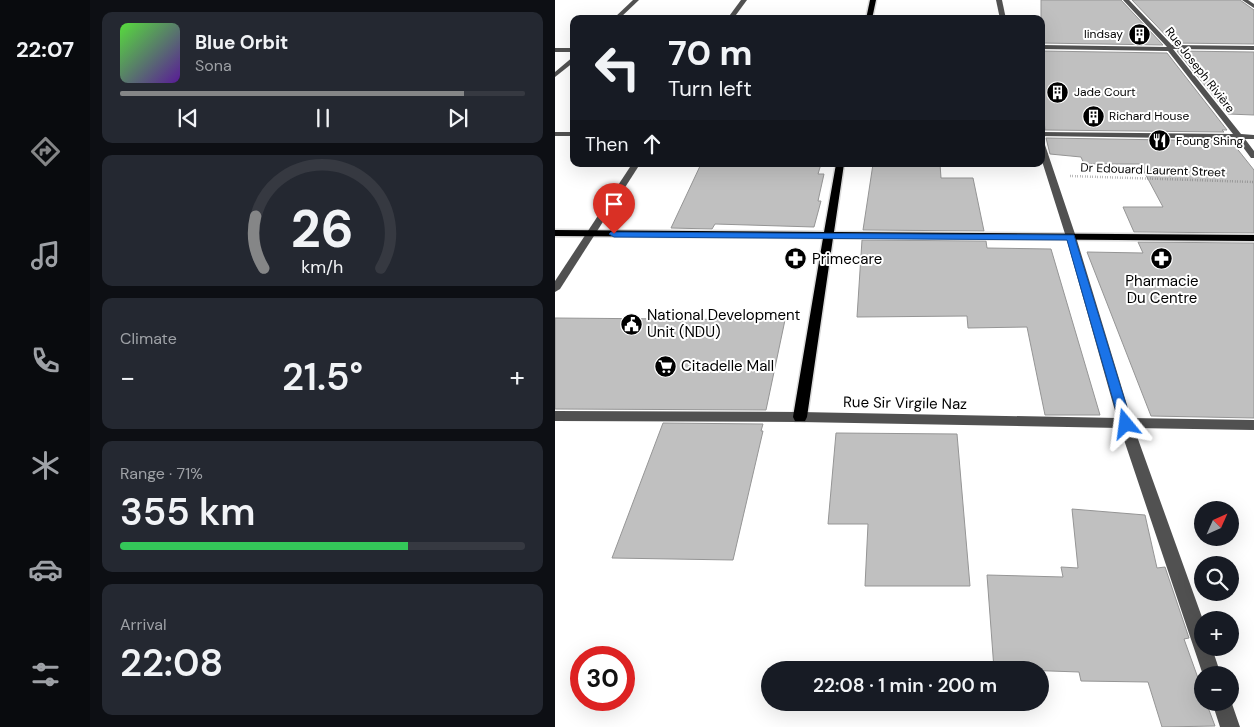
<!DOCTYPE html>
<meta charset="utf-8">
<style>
:root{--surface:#171b24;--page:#242831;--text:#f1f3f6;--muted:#9ea1a6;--line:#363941;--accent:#858687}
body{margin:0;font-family:"DM Sans",sans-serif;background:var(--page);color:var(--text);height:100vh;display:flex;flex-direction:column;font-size:19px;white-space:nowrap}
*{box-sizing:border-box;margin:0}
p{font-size:16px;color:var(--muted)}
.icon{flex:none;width:28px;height:28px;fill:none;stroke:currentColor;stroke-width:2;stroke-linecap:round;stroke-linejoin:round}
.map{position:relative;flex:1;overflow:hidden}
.details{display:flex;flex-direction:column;gap:12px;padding:12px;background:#0d0f14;width:465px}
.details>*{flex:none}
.hud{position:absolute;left:15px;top:15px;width:475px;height:152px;border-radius:10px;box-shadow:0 5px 20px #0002;background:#171b24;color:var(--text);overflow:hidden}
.needle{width:32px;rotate:45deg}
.buttons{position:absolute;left:639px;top:501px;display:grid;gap:10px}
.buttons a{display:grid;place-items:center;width:45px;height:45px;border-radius:50%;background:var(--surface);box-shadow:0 5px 20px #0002;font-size:25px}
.speed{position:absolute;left:15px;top:646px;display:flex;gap:10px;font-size:25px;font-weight:700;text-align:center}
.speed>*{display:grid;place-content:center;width:65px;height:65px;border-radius:50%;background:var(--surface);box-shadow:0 5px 20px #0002;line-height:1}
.speed .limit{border:8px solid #d22;background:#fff;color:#111}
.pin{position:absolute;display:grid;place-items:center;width:42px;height:42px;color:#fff;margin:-51px -21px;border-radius:50% 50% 50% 0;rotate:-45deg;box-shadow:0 0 5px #0007}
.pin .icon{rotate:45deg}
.me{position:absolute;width:55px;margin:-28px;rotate:344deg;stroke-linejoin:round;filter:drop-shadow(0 0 4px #0008)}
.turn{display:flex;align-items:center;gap:18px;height:105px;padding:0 15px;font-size:22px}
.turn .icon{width:65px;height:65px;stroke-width:2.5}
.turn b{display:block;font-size:35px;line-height:42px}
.then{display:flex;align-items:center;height:48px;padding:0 15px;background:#0003;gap:10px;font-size:19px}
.big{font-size:38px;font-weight:600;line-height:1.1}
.details .tile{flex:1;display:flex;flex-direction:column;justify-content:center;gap:8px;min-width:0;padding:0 18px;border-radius:10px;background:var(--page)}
.details .dial{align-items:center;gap:0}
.dial svg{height:130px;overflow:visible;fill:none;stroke:var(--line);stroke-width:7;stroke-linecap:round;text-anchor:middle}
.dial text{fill:var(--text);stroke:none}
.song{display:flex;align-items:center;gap:15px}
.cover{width:60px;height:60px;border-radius:8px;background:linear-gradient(135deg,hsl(110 70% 55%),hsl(270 70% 35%))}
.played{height:5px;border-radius:2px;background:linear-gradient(90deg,var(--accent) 85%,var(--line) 85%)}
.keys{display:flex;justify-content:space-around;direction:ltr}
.heat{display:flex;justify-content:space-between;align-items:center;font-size:28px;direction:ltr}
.charge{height:8px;border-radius:4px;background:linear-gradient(90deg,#34c759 71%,var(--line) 0)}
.trip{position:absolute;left:206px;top:661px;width:288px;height:50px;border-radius:25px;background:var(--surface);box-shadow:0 5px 20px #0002;font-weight:600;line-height:50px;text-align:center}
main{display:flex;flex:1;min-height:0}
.tabs{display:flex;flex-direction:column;width:90px;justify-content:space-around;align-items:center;background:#090b0e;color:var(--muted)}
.tabs .icon{width:35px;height:35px}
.tabs .on{color:var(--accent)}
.tabs b{font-size:22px;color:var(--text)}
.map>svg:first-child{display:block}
.building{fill:#c0c0c0;stroke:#959595}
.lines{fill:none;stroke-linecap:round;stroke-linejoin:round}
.major-casing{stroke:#dbdbdb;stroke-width:3}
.path{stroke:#737373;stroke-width:2.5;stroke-dasharray:0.5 2;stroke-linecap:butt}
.minor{fill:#515151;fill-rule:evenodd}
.major{fill:#000;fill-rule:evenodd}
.route{fill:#1a73e8;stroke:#114b97}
.labels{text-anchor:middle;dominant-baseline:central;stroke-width:4;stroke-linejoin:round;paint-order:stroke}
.far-poi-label{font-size:12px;fill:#000;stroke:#fff;text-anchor:start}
.far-street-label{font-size:12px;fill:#000;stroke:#fff}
.poi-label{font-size:15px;fill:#000;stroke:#fff;text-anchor:start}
.street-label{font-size:15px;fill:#000;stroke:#fff}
</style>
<main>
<nav class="tabs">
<b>22:07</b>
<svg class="icon on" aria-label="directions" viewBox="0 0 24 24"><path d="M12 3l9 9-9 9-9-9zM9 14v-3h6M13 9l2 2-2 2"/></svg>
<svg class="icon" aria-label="music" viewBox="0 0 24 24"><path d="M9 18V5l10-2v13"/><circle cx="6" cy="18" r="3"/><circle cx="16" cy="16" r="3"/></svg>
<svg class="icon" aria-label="phone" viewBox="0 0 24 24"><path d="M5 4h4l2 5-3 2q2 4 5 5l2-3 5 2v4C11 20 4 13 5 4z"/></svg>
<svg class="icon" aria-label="climate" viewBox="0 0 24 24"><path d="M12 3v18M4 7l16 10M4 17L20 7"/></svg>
<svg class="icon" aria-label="car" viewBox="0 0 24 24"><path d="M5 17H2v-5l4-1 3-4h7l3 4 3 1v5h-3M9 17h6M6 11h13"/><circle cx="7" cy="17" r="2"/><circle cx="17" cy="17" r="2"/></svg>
<svg class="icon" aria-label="filters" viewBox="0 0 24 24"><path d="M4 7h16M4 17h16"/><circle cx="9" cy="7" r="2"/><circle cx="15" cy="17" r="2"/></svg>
</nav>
<section class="details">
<div class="tile">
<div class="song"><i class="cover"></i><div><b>Blue Orbit</b><p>Sona</p></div></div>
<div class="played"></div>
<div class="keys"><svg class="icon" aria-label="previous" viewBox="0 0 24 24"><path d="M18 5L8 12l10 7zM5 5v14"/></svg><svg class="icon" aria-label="pause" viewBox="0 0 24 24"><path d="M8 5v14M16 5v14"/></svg><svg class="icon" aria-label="next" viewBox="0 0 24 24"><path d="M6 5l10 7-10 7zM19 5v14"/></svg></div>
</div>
<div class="tile dial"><svg viewBox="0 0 100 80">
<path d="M14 69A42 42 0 1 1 86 69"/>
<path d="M14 69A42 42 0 0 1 9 37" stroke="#858687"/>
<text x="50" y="56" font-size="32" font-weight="700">26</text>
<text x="50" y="72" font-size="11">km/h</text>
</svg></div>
<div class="tile"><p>Climate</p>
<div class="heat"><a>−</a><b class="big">21.5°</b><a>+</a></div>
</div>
<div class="tile"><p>Range · 71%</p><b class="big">355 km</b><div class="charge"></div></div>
<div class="tile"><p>Arrival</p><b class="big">22:08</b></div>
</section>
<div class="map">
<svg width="699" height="727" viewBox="0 0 699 727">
<rect width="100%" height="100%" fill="#fff"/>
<g class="building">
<polygon points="486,0 566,0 608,45 486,43"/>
<polygon points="577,0 685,0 699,10 699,44 618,43"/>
<polygon points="486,51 612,53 672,130 667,130 669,132 490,130 486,93"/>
<polygon points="622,51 699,52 699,115 673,114"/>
<polygon points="491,138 676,141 699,170 699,233 579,232 568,207 608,207 585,164 529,164 526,157 495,154"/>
<polygon points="146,164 266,164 263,174 269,174 263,201 266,201 259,227 160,224 157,229 116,228"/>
<polygon points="318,164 385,164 386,178 418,178 429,231 308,230"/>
<polygon points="307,240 431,241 432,248 496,249 545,415 490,415 472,327 413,328 412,316 302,317"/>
<polygon points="583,242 699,243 699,418 596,416 532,252 588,253"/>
<polygon points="0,318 230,320 211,410 0,409"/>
<polygon points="108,423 208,424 206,431 208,431 178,560 57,558"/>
<polygon points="281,433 402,434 415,586 310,586 313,524 273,524"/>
<polygon points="517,509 590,515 602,568 610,567 634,638 629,639 648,692 648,702 651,702 660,726 607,727 593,682 526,681 524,672 439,669 432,575 508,577 506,567 523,568"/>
</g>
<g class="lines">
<defs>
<g id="major">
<polygon points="315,0 321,0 317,19 311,19"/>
<polygon points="281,164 289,164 279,232 699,235 699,241 278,238 252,417 250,421 240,421 238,417 268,238 0,236 0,230 269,232"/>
</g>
</defs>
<use href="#major" class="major-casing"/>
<polyline class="path" points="515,176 699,182"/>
<g class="minor">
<polygon points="78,0 84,0 64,19 58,19"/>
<polygon points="186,0 192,0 178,19 172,19"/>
<polygon points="441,0 447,0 451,19 445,19"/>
<polygon points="568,0 574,0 617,45 699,46 699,50 618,49 686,134 699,135 699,139 690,139 699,151 699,158 696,158 682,139 486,136 486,132 678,134 613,51 486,49 486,45 612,47"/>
<polygon points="687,0 693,0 699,4 699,8"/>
<rect x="0" y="48" width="19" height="4"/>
<polygon points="19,56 19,62 0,77 0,72"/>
<rect x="0" y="132" width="19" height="4"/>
<polygon points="486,143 490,145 521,237 576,418 699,420 699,430 579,428 648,620 648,648 657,648 666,675 648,675 565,428 245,422 0,421 0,411 245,412 562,418 511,237 486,158"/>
<polygon points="77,164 85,164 5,289 0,292 0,281"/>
<polygon points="675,698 685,727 665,727 657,702 675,702"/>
</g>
<use href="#major" class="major"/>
</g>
<polygon class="route" points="56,232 519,235 577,424 575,427 567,427 565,424 512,240 59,237 54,234"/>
<defs>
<symbol id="building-disc" viewBox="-11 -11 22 22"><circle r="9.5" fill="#000" stroke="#fff"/><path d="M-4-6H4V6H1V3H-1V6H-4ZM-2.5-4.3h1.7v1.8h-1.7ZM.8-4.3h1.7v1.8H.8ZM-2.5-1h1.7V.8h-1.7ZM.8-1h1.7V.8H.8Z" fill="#fff"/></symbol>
<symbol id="restaurant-disc" viewBox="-11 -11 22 22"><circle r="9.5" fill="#000" stroke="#fff"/><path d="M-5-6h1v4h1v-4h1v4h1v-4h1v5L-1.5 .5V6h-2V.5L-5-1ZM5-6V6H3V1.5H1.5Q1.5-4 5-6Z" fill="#fff"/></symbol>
<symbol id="pharmacy-disc" viewBox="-11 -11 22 22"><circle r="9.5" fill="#000" stroke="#fff"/><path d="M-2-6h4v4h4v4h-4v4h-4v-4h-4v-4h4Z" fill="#fff"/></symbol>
<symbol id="civic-disc" viewBox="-11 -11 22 22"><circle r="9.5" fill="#000" stroke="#fff"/><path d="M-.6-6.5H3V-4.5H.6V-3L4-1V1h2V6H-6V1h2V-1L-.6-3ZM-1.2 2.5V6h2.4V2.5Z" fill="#fff"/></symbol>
<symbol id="supermarket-disc" viewBox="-11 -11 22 22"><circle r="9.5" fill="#000" stroke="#fff"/><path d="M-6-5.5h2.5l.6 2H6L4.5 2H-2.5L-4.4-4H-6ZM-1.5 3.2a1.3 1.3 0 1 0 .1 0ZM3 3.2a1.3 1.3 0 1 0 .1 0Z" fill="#fff"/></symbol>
</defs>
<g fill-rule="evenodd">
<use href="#building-disc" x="572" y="22" width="25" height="25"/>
<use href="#building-disc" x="490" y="80" width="25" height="25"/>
<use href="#building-disc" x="526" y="104" width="25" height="25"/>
<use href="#restaurant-disc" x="592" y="128" width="25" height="25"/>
<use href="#pharmacy-disc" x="594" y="246" width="25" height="25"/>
<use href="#pharmacy-disc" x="228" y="246" width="25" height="25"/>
<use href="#civic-disc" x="64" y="312" width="25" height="25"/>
<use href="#supermarket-disc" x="98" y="354" width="25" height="25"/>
</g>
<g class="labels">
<g class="far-poi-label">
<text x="568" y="34" text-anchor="end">lindsay</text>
<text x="519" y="92">Jade Court</text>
<text x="554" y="116">Richard House</text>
<text x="621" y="141">Foung Shing</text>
</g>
<g class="far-street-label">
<text transform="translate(645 70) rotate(52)">Rue Joseph Rivière</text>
<text transform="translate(598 170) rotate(2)">Dr Edouard Laurent Street</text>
</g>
<g class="poi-label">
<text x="257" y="259">Primecare</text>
<text x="607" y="281" text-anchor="middle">Pharmacie<tspan x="607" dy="17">Du Centre</tspan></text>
<text x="92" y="315">National Development<tspan x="92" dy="17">Unit (NDU)</tspan></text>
<text x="126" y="366">Citadelle Mall</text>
</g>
<g class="street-label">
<text transform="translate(350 403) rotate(1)">Rue Sir Virgile Naz</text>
</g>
</g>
</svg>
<div class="buttons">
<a><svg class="needle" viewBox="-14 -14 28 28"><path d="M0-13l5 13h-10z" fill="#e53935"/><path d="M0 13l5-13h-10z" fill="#9ea1a6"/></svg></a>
<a><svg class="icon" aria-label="search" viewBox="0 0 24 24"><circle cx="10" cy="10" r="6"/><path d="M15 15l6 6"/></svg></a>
<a>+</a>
<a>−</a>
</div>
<div class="speed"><div class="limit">30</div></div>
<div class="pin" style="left:59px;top:234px;background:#d93025"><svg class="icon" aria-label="arrive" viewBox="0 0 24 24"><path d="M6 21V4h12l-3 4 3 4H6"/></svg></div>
<svg class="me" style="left:571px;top:424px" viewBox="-20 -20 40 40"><path d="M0-17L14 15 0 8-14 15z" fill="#1a73e8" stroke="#fff" stroke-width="4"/></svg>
<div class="trip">22:08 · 1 min · 200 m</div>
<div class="hud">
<div class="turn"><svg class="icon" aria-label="left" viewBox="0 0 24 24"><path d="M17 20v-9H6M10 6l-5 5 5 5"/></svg><div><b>70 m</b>Turn left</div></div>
<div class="then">Then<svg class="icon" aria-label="ahead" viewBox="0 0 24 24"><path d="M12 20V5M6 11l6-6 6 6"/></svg></div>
</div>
</div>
</main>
